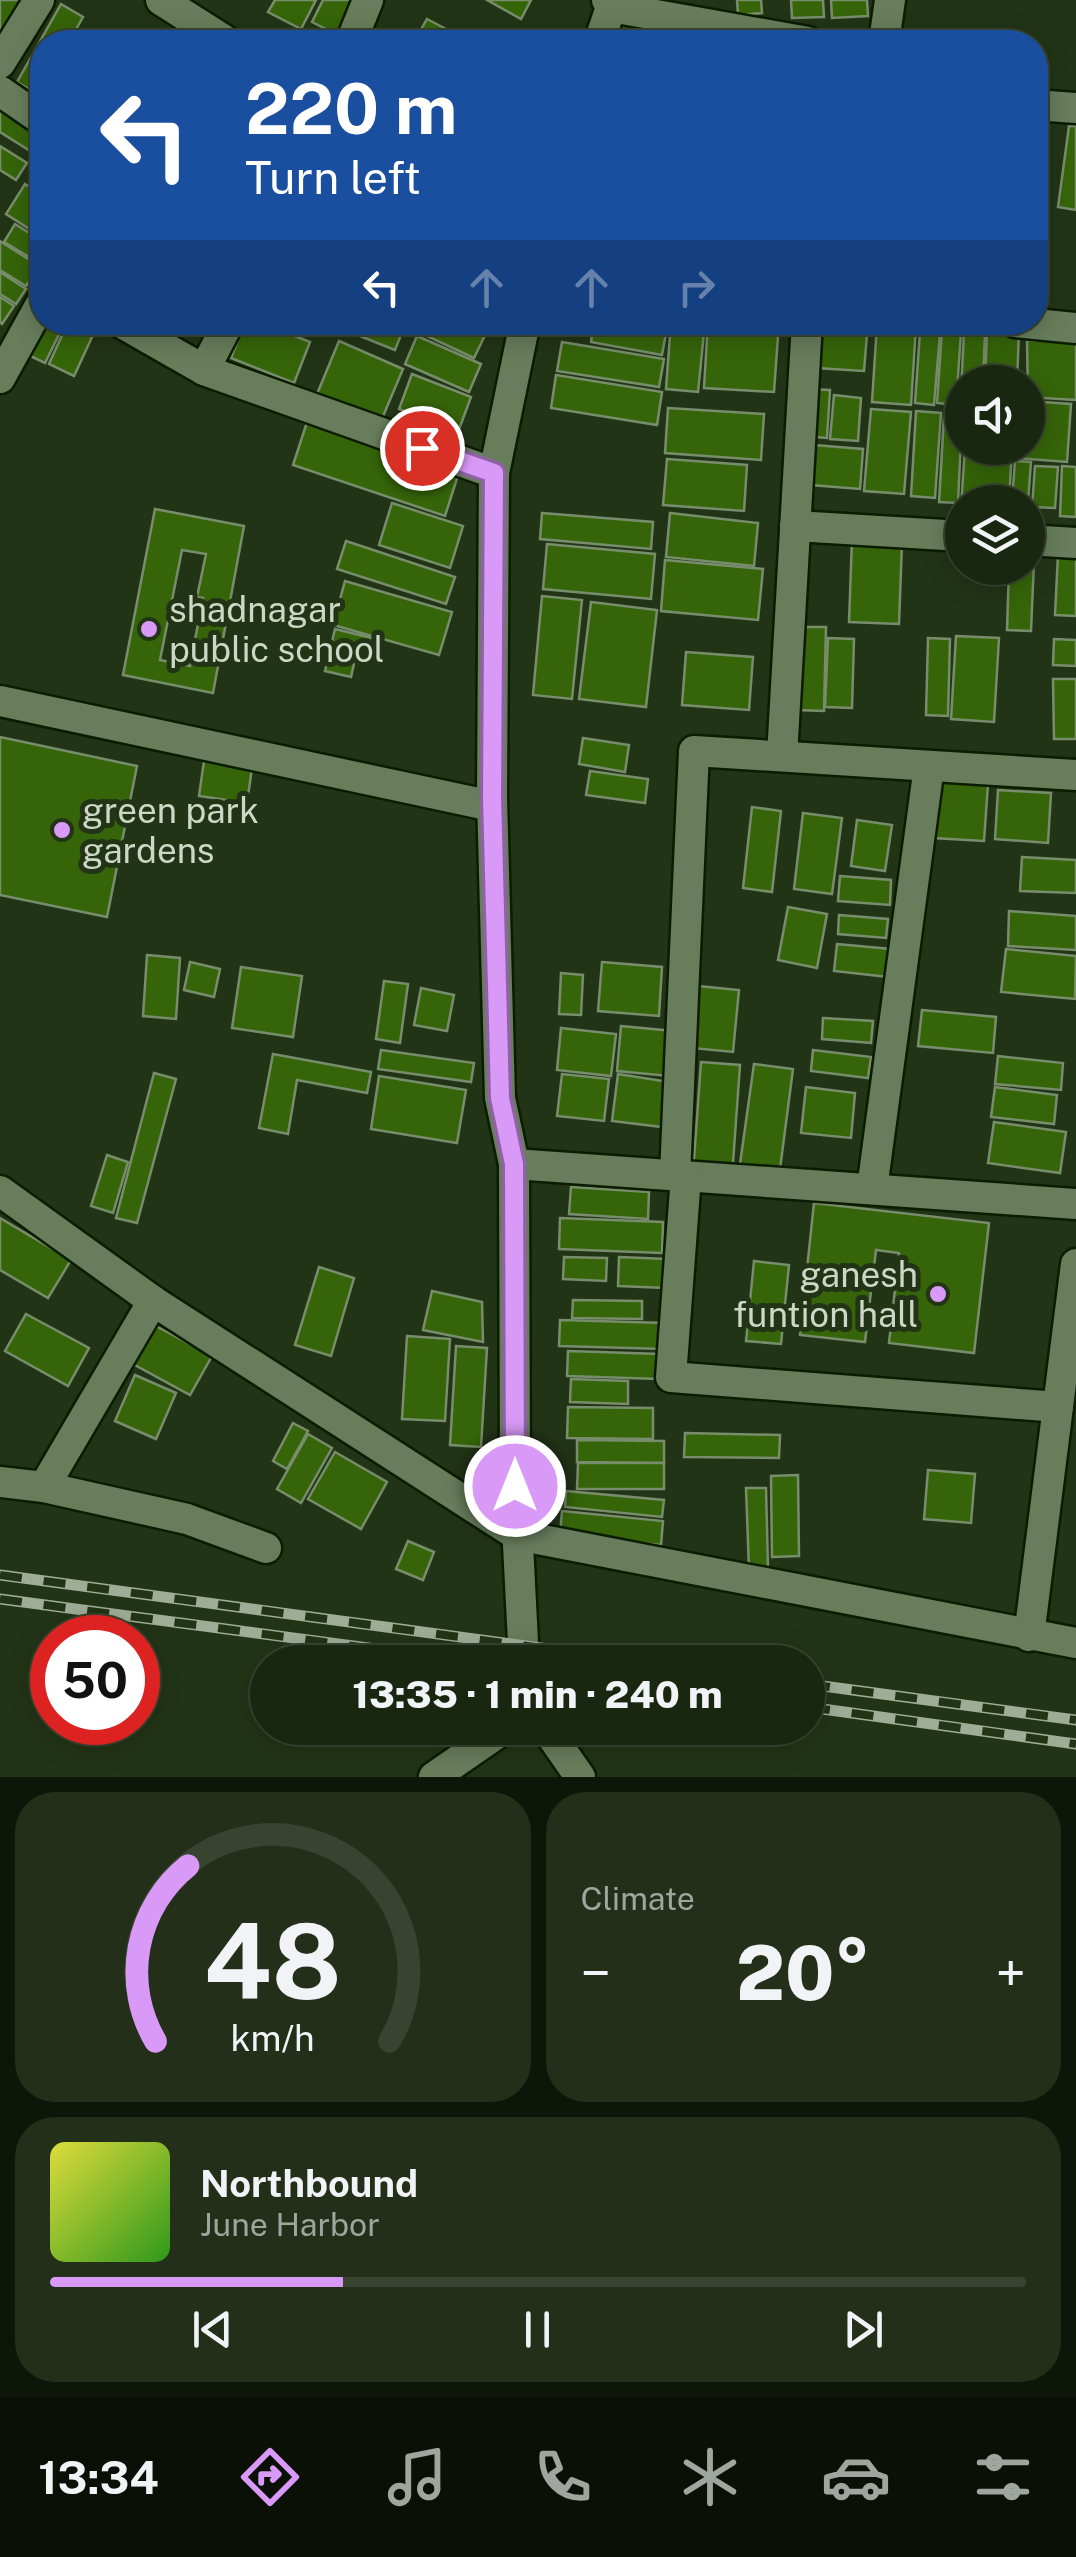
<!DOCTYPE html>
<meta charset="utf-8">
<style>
:root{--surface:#1a2710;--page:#232f19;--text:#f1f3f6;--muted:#9fa59f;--line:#384430;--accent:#d99af7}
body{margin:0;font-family:"Public Sans",sans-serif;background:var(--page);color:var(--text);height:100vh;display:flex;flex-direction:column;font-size:38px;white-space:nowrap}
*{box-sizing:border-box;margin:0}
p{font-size:32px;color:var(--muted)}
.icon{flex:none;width:55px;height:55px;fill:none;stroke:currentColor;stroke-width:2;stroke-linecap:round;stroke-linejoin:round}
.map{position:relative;height:1777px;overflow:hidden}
.sheet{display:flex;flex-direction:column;gap:15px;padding:15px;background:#0e1509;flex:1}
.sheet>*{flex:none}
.hud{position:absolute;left:30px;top:30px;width:1018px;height:305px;border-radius:40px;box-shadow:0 5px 25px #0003,0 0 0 2px var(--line);background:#1a4fa0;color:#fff;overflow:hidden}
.fabs{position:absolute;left:945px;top:365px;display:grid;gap:20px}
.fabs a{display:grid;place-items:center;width:100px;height:100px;border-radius:50%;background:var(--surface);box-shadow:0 5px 25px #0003,0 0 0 2px var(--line);font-size:50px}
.speed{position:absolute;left:30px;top:1615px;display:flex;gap:20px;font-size:50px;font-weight:700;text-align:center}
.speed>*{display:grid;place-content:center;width:130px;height:130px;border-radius:50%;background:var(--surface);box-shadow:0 5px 25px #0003,0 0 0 2px var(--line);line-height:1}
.speed .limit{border:15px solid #d22;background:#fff;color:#111}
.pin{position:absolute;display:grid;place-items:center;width:85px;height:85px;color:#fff;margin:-42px;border:5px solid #fff;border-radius:50%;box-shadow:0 2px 10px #0007}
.me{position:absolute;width:110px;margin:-55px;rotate:0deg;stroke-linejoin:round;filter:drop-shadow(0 0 8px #0008)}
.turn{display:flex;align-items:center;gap:35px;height:210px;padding:0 50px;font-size:45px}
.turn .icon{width:130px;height:130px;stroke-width:2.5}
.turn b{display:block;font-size:70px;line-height:85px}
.lanes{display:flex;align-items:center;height:95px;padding:0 50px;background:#0003;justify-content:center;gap:50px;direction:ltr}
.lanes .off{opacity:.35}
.big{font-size:75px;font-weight:800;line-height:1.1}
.sheet .tile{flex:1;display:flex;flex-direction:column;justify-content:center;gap:15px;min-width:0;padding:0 35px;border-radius:40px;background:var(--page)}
.sheet .dial{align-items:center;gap:0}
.dial svg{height:260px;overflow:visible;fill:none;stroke:var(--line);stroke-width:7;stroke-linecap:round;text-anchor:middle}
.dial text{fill:var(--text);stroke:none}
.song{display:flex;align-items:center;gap:30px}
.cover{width:120px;height:120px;border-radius:15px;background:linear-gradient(135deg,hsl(60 70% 55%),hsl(110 70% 35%))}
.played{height:10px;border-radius:5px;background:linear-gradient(90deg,var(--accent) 30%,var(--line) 30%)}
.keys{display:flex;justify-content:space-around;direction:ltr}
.heat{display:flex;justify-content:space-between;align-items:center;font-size:55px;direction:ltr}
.sheet .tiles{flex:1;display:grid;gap:15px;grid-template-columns:1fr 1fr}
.tile:last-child{grid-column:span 2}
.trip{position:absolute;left:250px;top:1645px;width:575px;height:100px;border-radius:50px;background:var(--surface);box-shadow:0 5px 25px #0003,0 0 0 2px var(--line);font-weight:800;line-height:100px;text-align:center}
.tabs{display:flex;height:160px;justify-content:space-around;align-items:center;background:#0a1006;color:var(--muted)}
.tabs .icon{width:70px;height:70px}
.tabs .on{color:var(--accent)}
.tabs b{font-size:45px;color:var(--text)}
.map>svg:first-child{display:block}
.building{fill:#356409;stroke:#778d6b;stroke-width:2.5;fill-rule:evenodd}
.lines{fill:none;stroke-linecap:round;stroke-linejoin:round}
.minor-casing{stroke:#0b1c01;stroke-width:35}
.secondary-casing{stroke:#0b1c01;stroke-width:35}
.minor{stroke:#677d5b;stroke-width:30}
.secondary{stroke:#677d5b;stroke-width:30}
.rail-casing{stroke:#9fad97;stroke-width:11}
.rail{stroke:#223416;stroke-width:8;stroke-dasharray:22;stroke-linecap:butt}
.route-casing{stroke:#8d64a1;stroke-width:25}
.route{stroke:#d99af7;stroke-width:18}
.poi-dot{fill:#d99af7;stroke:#223416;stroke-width:4}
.labels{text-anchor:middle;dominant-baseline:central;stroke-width:10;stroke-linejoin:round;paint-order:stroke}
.poi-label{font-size:35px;fill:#ccd8c5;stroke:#223416;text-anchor:start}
</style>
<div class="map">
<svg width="1076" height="1777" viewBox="0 0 1076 1777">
<rect width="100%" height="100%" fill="#223416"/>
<g class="building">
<polygon points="0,0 33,0 0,56"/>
<polygon points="275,0 316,0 301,29 268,12"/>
<polygon points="323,0 361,0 342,37 312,22"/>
<polygon points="487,0 531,0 521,19"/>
<polygon points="737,0 761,0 762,13 738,15"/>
<polygon points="791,0 823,0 824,17 792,18"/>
<polygon points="831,0 867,0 868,16 832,18"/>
<polygon points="61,4 83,17 69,42 42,42 39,95 17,82"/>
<polygon points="427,19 471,42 414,42"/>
<polygon points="610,21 682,32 681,42 606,42"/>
<polygon points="176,29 199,42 168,42"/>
<polygon points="0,97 42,122 42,143 35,154 0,132"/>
<polygon points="1069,126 1076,126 1076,210 1058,207"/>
<polygon points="1035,137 1047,138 1041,192 1035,191"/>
<polygon points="0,146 27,163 16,180 0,170"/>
<polygon points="25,184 42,196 42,237 6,214"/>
<polygon points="15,224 42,241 41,264 4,242"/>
<polygon points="0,241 39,266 26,286 0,270"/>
<polygon points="0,272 26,289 16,304 0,294"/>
<polygon points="0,297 14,306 2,324 0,322"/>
<polygon points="42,322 65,322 45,363 20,351"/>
<polygon points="68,322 99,322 74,376 49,364"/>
<polygon points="245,322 260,322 310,342 294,383 231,358"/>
<polygon points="337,322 406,322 395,350 335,326"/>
<polygon points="415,322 464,322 486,333 474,358 412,329"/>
<polygon points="594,322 668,322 662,355 591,342"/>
<polygon points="671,322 705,322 698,392 666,389"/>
<polygon points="708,322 779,322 774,392 704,388"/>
<polygon points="819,322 868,322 864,371 816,368"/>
<polygon points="877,324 916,326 911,405 872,402"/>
<polygon points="942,330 961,332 956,405 937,403"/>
<polygon points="987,331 1019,332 1017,382 985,382"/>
<polygon points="920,332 940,334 934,405 915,403"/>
<polygon points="964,332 985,333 983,382 962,382 962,410 960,410"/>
<polygon points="417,336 481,364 469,392 405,364"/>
<polygon points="1027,340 1076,343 1076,400 1028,397"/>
<polygon points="339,341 403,369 381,421 317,394"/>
<polygon points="562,342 664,359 659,387 557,371"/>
<polygon points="412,374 471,397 458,432 399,409"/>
<polygon points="556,375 662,392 657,425 551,408"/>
<polygon points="805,389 830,390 827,438 803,436"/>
<polygon points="834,395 861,398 858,441 830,439"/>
<polygon points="1028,401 1071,404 1067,462 1016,458 1017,448 1028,448"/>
<polygon points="668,408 764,414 761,460 665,453"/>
<polygon points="871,409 911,412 904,494 864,491"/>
<polygon points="916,411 941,413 935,498 911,496"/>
<polygon points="944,416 962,417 958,503 939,502"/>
<polygon points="308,419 460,469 445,516 293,465"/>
<polygon points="814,445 863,449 860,489 811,485"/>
<polygon points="965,448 1012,448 1009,502 962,502 961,507"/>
<polygon points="667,459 747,465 744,511 663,505"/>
<polygon points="1015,461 1031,462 1028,502 1012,501"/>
<polygon points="1035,466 1058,467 1055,508 1032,507"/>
<polygon points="1062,466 1076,467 1076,517 1060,516"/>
<polygon points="392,503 463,526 450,568 379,545"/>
<path d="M155 509 244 526 213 693 123 675ZM182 550 206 554 197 597 203 598 190 666 160 660Z"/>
<polygon points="542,513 653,522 651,549 540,539"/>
<polygon points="670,513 758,523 754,566 666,557"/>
<polygon points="852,540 902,542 899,624 849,622"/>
<polygon points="346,541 455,577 446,604 337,569"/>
<polygon points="547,544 655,554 651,599 543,589"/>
<polygon points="1058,554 1076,555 1076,616 1055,615"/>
<polygon points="665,560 763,569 758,620 661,611"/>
<polygon points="1028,562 1034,562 1031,631 1007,630 1009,568 1028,568"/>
<polygon points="345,581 452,612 439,655 333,625"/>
<polygon points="542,596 582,600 572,699 533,695"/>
<polygon points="591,602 657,610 646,707 579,699"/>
<polygon points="798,627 826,627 824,711 796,710"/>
<polygon points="335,629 376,639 372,658 356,655 351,677 325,671"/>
<polygon points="956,636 999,638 994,722 951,719"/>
<polygon points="828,638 854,639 852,708 825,707"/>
<polygon points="928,638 950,639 948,716 926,715"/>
<polygon points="1054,639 1076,640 1076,666 1053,665"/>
<polygon points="686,652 753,657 749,710 682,705"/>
<polygon points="1053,679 1076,679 1076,739 1054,739"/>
<polygon points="0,737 137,766 107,917 0,895"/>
<polygon points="583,738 629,745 625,772 579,764"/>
<polygon points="204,761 252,768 247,803 199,796"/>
<polygon points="590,771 648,779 645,803 586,795"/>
<polygon points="937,781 988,784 984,841 933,838"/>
<polygon points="998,790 1051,793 1048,843 995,839"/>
<polygon points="752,807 781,811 772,892 743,888"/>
<polygon points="803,813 842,818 832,894 794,889"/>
<polygon points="857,820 892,825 885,871 851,866"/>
<polygon points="1022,857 1076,860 1076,893 1020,891"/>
<polygon points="840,876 891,880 890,905 838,901"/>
<polygon points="788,907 827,914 817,968 778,960"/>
<polygon points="1009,911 1076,916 1076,950 1008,946"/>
<polygon points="839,915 888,919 886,938 838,934"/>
<polygon points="837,944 901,950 898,978 834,971"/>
<polygon points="1006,949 1076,956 1075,999 1001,992"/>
<polygon points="147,955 180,958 176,1019 143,1016"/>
<polygon points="190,962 220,969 214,997 184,990"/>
<polygon points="602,962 662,967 659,1016 598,1011"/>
<polygon points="241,967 302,976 293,1037 232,1028"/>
<polygon points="561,973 583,975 581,1015 559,1014"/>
<polygon points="384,981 408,984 400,1043 376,1039"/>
<polygon points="698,986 739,990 733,1052 692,1048"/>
<polygon points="421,988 454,995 447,1031 414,1025"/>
<polygon points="922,1010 996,1017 993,1053 918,1046"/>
<polygon points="823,1018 873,1021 871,1043 822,1039"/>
<polygon points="621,1026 673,1031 669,1076 617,1071"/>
<polygon points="561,1028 616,1034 611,1076 557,1070"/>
<polygon points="381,1050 474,1063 471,1082 378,1069"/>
<polygon points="813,1050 871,1057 868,1078 811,1071"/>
<polygon points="273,1054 371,1072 367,1093 297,1080 288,1134 259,1128"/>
<polygon points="998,1056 1063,1063 1061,1090 995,1084"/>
<polygon points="701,1062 740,1065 732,1177 693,1173"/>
<polygon points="754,1064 793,1069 780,1169 740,1164"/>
<polygon points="154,1073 176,1079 137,1223 116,1218"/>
<polygon points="562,1074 609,1079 604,1121 557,1116"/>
<polygon points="618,1074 669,1082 662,1127 612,1121"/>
<polygon points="379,1076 466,1090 457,1143 371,1129"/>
<polygon points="806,1087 855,1093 851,1138 801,1133"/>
<polygon points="995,1087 1057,1095 1054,1124 991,1117"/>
<polygon points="994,1122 1066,1132 1060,1173 988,1163"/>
<polygon points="107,1155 128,1162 113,1213 91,1206"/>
<polygon points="571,1187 649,1192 648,1219 569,1214"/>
<polygon points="814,1203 989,1223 974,1353 889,1343 899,1253 876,1250 865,1342 800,1335"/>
<polygon points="0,1218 71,1260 48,1298 0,1270"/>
<polygon points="560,1218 663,1222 662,1253 559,1249"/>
<polygon points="564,1257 607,1258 606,1281 563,1279"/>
<polygon points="619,1257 667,1259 666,1288 618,1286"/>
<polygon points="754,1261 789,1265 781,1344 746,1341"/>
<polygon points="319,1267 354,1278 331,1356 295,1345"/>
<polygon points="432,1291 482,1302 483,1342 423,1330"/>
<polygon points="573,1300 642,1301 642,1319 572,1318"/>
<polygon points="26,1314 89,1348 68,1386 5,1351"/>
<polygon points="560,1320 665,1323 664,1349 559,1346"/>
<polygon points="154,1325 212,1356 190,1395 133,1364"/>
<polygon points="407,1336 450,1339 445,1421 402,1419"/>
<polygon points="456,1346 487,1348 481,1447 450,1445"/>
<polygon points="568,1351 660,1354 659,1379 567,1376"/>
<polygon points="135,1375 176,1393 156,1439 115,1421"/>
<polygon points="571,1379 628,1381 628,1404 570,1402"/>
<polygon points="568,1407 653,1408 653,1439 567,1438"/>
<polygon points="293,1423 308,1431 287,1469 273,1461"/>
<polygon points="685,1433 780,1435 779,1458 684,1457"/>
<polygon points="308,1434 332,1448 301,1503 277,1489"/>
<polygon points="577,1440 664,1441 664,1463 577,1462"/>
<polygon points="335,1452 387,1482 361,1529 308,1499"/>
<polygon points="578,1463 664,1463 664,1489 577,1489"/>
<polygon points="928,1470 975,1474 971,1523 924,1519"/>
<polygon points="798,1475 799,1556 772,1557 771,1476"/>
<polygon points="746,1488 766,1488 768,1568 749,1569"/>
<polygon points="566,1491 664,1500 662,1517 565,1507"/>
<polygon points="562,1511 663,1521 661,1545 560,1535"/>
<polygon points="408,1541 434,1552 423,1580 396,1569"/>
</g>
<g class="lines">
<defs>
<g id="minor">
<polyline points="161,0 227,42"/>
<polyline points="611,7 808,42"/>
<polyline points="351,42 368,0"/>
<polyline points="884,42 890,0"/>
<polyline points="0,63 39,0"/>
<polyline points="0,91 42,120"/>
<polyline points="1035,105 1076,108"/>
<polyline points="120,322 204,370 494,473"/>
<polyline points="1015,322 1076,328"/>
<polyline points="204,370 229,322"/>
<polyline points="0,378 42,302"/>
<polyline points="795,526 962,536"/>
<polyline points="1028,540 1076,543"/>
<polyline points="0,701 492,806"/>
<polyline points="782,756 807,322"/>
<polyline points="514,1164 1076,1204"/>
<polyline points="675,1175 694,751 1076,775"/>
<polyline points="686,1176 671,1377 1058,1407"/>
<polyline points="872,1189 929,766"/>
<polyline points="0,1191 153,1301 517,1535 1076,1643"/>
<polyline points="0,1482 44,1487 153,1301"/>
<polyline points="44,1487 187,1519 266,1548"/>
<polyline points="1029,1636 1076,1264"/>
</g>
<g id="secondary">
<polyline points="599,42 611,7 607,0"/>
<polyline points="524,1662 515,1486 514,1164 500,1098 492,797 494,473 525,322"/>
<polyline points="546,1728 580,1777"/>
<polyline points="434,1777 505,1728"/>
</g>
</defs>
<use href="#minor" class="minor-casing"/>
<use href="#secondary" class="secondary-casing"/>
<use href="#minor" class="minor"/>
<use href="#secondary" class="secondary"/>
<defs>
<g id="rail">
<polyline points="0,1575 645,1662"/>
<polyline points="0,1599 474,1662"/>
<polyline points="808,1684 1076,1720"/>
<polyline points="808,1707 1076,1744"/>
</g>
</defs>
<use href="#rail" class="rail-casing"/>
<use href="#rail" class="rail"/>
</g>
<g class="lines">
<defs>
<polyline id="route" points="422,448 494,473 492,797 500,1098 514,1164 515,1486"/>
</defs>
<use href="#route" class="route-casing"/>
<use href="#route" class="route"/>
</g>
<g class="poi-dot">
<circle cx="149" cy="629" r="10"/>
<circle cx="62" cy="830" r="10"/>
<circle cx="938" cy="1294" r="10"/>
</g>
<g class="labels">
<g class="poi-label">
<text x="169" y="609">shadnagar<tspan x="169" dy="40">public school</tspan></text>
<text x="82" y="810">green park<tspan x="82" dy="40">gardens</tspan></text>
<text x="918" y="1274" text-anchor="end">ganesh<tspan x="918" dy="40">funtion hall</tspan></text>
</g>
</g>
</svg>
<div class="fabs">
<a><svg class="icon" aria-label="sound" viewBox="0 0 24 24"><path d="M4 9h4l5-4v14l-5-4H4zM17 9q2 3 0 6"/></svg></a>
<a><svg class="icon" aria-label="layers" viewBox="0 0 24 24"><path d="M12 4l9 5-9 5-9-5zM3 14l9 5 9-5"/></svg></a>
</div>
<div class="speed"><div class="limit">50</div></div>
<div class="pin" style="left:422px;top:448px;background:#d93025"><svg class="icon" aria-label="arrive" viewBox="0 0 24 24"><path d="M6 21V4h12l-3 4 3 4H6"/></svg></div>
<svg class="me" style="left:515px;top:1486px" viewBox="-20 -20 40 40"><circle r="17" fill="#d99af7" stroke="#fff" stroke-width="3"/><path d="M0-11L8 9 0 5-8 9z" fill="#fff"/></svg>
<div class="trip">13:35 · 1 min · 240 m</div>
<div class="hud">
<div class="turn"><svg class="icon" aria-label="left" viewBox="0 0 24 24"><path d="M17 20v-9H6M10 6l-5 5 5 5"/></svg><div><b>220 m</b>Turn left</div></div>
<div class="lanes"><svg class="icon" aria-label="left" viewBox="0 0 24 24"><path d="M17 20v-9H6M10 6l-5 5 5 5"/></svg><svg class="icon off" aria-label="ahead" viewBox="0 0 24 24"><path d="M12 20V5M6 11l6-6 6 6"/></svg><svg class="icon off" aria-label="ahead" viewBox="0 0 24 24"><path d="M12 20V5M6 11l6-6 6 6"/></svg><svg class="icon off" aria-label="right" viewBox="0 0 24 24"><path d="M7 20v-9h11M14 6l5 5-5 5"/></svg></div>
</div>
</div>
<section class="sheet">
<div class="tiles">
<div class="tile dial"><svg viewBox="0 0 100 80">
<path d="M14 69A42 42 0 1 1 86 69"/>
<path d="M14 69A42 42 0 0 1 24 15" stroke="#d99af7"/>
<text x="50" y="56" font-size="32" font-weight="700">48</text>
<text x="50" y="72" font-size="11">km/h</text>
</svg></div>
<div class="tile"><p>Climate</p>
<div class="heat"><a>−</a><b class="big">20°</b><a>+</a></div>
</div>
<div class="tile">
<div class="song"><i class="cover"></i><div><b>Northbound</b><p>June Harbor</p></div></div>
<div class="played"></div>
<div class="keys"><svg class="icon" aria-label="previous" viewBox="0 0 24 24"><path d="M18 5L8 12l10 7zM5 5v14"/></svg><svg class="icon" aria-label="pause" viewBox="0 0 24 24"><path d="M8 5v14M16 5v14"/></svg><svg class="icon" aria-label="next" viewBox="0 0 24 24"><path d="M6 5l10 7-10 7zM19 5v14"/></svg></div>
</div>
</div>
</section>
<nav class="tabs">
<b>13:34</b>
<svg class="icon on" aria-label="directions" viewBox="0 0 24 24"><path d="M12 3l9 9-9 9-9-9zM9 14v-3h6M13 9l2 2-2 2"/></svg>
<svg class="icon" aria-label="music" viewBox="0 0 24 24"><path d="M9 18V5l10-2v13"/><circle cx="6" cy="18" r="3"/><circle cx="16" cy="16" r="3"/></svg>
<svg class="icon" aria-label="phone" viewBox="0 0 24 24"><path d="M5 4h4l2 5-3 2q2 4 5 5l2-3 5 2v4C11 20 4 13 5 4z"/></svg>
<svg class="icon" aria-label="climate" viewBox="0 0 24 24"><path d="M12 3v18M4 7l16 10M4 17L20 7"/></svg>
<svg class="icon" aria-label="car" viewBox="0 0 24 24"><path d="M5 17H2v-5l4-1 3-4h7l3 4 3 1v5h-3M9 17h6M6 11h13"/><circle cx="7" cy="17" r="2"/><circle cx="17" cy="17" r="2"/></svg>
<svg class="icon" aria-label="filters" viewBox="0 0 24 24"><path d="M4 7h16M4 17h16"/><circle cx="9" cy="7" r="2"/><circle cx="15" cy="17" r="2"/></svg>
</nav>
